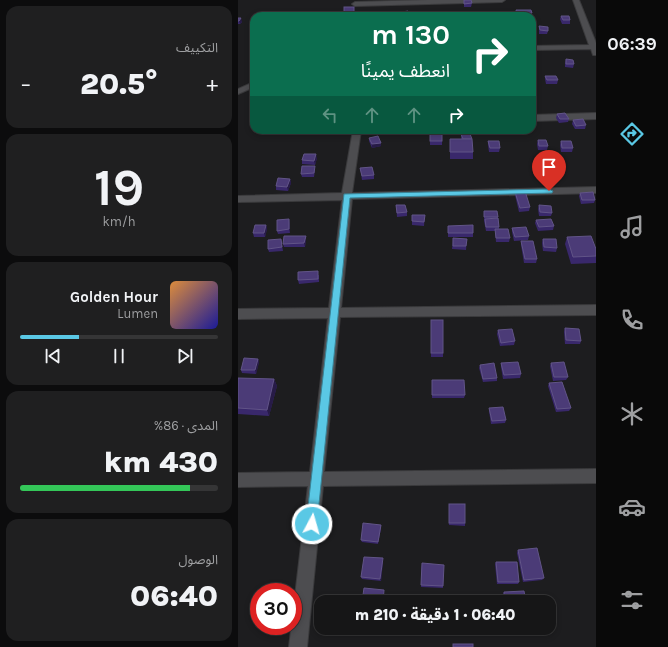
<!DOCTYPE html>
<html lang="ar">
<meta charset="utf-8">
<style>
:root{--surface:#161617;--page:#1f1f20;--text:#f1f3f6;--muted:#9e9fa1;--line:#353536;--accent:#5ac8e5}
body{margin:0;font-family:Karla,"Noto Sans Arabic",sans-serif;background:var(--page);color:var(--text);direction:rtl;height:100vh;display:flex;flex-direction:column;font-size:15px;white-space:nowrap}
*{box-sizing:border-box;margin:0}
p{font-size:13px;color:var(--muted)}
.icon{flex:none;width:22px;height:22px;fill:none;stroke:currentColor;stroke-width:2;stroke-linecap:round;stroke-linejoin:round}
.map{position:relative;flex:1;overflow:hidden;direction:ltr}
.side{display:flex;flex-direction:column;gap:6px;padding:6px;background:#0c0c0d;width:238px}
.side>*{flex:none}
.guide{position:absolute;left:12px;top:12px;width:286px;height:122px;border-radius:12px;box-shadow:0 2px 6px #0003,0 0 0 1px var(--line);direction:rtl;background:#0b6e4f;color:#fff;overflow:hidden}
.speed{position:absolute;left:12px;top:583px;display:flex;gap:8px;font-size:20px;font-weight:700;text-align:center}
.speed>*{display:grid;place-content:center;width:52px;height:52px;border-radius:50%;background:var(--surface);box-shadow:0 2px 6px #0003,0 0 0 1px var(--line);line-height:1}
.speed .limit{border:6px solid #d22;background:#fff;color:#111}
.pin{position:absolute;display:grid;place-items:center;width:34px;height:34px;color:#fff;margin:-41px -17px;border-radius:50% 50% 50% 0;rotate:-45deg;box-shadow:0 0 4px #0007}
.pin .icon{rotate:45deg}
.me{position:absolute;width:44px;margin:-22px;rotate:6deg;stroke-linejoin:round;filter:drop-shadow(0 0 3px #0008)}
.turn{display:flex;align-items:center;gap:14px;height:84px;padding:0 20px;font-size:18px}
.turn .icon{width:52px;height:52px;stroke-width:2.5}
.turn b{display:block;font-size:28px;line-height:34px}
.lanes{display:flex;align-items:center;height:38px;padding:0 20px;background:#0003;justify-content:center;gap:20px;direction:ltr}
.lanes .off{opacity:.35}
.big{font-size:30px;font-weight:800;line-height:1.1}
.side .widget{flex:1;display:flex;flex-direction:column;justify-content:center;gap:6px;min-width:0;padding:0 14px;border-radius:12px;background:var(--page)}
.side .dial{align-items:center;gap:0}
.dial b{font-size:52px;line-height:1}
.song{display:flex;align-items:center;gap:12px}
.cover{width:48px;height:48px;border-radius:6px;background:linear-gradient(135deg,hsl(30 70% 55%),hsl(240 70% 35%))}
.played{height:4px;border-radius:2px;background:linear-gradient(90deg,var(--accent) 30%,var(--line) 30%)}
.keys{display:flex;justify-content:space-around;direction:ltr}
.heat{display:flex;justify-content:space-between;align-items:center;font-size:22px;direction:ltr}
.charge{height:6px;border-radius:3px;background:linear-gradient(90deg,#34c759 86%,var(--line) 0)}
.trip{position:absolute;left:76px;top:595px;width:242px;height:40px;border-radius:12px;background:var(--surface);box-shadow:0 2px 6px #0003,0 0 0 1px var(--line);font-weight:800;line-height:40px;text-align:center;direction:rtl}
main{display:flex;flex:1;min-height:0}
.tabs{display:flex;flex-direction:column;width:72px;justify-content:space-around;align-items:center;background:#090909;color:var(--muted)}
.tabs .icon{width:28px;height:28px}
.tabs .on{color:var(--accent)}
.tabs b{font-size:18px;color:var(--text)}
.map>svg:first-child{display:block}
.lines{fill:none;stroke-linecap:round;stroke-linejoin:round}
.minor-casing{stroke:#3a3a3c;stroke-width:2}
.minor{fill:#4d4d50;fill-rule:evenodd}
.wall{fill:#39286b}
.shaded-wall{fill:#271b47}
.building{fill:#4b3b77;stroke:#615487}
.route{fill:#5ac8e5;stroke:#3a8295}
</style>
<main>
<nav class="tabs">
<b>06:39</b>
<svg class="icon on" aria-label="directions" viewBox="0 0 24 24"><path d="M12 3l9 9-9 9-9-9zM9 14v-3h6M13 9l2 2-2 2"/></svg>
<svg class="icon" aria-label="music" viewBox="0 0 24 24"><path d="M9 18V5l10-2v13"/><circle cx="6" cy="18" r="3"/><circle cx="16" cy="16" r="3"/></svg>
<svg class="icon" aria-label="phone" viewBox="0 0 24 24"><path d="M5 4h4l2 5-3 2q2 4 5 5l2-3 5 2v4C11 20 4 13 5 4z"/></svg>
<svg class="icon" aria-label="climate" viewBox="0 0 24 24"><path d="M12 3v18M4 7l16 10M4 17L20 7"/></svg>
<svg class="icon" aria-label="car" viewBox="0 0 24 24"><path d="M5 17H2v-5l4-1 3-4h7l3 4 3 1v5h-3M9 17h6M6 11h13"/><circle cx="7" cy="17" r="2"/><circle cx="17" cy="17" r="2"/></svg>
<svg class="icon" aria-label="filters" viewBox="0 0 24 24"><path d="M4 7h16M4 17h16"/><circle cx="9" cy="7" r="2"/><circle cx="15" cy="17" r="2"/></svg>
</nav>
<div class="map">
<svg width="358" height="647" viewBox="0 0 358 647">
<rect width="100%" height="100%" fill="#1d1d1f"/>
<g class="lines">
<defs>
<g id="minor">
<polygon points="189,0 267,0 264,2 117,6 114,4 117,2"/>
<polygon points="335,0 341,0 358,43 358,55 355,55 353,49 294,50 294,46 351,45"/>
<polygon points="16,82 16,87 0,94 0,89"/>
<polygon points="358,113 358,119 294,121 294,115"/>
<polygon points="115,130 123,130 114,193 358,187 358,193 114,199 103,308 358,305 358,315 102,317 86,472 358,469 358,483 85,486 69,647 51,647 70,486 0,487 0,473 72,472 90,318 0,319 0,309 91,308 104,200 0,202 0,196 104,193"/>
</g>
</defs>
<use href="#minor" class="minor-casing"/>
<use href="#minor" class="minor"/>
</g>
<g class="wall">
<polygon points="226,0 234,3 233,7 226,7"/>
<polygon points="278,10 294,13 294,16 278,16 277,14"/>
<polygon points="117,11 116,15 107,16 106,12"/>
<polygon points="323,16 332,20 332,24 324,24 322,19"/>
<polygon points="0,18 4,22 2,24 0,24"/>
<polygon points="301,26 310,31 309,34 301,34"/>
<polygon points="294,48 298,52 297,56 294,56"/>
<polygon points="328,59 336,64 335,68 327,67 327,63"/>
<polygon points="307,76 320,80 319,84 308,84 307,79"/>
<polygon points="319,114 331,119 330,122 321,123 318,118"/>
<polygon points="335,120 348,125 347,129 337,129 334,124"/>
<polygon points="192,134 204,141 204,145 192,145"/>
<polygon points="223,134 235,152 235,159 212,159 212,139 223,139"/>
<polygon points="131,138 143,143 143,146 134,148 131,141"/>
<polygon points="300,140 310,146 309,150 300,150 299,144"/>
<polygon points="250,141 262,148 261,152 251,152 250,145"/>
<polygon points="323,141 335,148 334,152 323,152 322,145"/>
<polygon points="79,158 77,165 64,164 64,160"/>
<polygon points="122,168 136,175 136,179 124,180"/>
<polygon points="77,170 76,177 64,177 63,174"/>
<polygon points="52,179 53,183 50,191 38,190 38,186"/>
<polygon points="277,192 292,207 291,211 281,212 277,195"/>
<polygon points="342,193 357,200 356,203 343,204 341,196"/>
<polygon points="158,205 169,212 169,216 159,217"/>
<polygon points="301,205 314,213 313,216 301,216 300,209"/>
<polygon points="246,211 260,217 261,227 261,229 272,238 271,242 258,242 257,231 248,231 246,221"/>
<polygon points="174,215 187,215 186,226 174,225"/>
<polygon points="298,220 316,226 315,230 300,231 297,223"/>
<polygon points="52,223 52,233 40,234 39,231"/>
<polygon points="28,225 29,229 27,237 16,237 15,233"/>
<polygon points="210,226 235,233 235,237 210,237"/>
<polygon points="274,228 291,236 290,240 276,241 274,232"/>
<polygon points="68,236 68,239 67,247 46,247 45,244"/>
<polygon points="329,237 358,249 358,263 333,264 327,244"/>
<polygon points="215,238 229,239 228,250 214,249"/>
<polygon points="43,239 45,251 31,252 30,249"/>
<polygon points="305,239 319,248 318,252 305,251 304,243"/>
<polygon points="283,241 299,259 298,263 286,263 283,245"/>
<polygon points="81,275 81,282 61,284 60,280"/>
<polygon points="193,320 205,353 205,357 193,357"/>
<polygon points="327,328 343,341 342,344 327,344 326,332"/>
<polygon points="260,330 277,341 276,345 262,346 259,334"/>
<polygon points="20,359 21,362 18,374 4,373 3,370"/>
<polygon points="263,363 283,374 282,378 265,379 263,367"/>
<polygon points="313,363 330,377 328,380 315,381 312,366"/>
<polygon points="242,365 259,378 259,381 245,382 241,368"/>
<polygon points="0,378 36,379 39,386 31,416 0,414"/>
<polygon points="194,380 227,395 226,398 194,398"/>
<polygon points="311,383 333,408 331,411 318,412 310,386"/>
<polygon points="251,408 268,420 267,423 253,424 251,411"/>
<polygon points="211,504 227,523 227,526 211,525"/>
<polygon points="143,525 143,528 140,544 124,542 123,540"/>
<polygon points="280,550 306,578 304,580 285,582 279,553"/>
<polygon points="145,561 143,581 124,579 123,577"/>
<polygon points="258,562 281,582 280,584 259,584 257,564"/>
<polygon points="184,563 205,586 205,588 183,587"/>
<polygon points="266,592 288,602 266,602 265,594"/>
<polygon points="185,628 203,634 203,635 185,635"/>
</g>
<g class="shaded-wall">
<polygon points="3,18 4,22 2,24 1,21"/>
<polygon points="143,143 143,146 134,148 134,144"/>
<polygon points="78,154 79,158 77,165 76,161"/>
<polygon points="52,179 53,183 50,191 49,187"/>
<polygon points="51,219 52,223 52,233 51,229"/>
<polygon points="28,225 29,229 27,237 26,233"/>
<polygon points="68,236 68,239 67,247 66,243"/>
<polygon points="20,359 21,362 18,374 17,370"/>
<polygon points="36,379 39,386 31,416 29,410"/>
<polygon points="143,525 143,528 140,544 140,542"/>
<polygon points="145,558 145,561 143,581 142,579"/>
</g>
<g class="building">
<polygon points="226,0 233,0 234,3 226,4"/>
<rect x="106" y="7" width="10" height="5"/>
<polygon points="278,10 293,10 294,13 279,14"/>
<polygon points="170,11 171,16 164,16 164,12"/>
<polygon points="251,12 260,13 260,16 251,15"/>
<polygon points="323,16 331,16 332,20 325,20"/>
<polygon points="0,18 3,18 1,21 0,21"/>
<polygon points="301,26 310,27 310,31 302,30"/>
<polygon points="294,48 296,48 298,52 294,52"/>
<polygon points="328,59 335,60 336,64 328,64"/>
<polygon points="307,76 318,76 320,80 309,80"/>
<polygon points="327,113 331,119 322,119 319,114"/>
<polygon points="345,119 348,125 338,126 335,120"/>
<rect x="192" y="134" width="12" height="7"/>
<polygon points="223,134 232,134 234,139 225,139"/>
<polygon points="140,136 143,143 134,144 131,138"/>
<polygon points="212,139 234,139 235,152 212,152"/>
<polygon points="300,140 308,140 310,146 301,146"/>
<polygon points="250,141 261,141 262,148 252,148"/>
<polygon points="323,141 333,141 335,148 324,148"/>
<polygon points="66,154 78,154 76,161 64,160"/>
<polygon points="64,166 77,166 76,173 63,174"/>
<polygon points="134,167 136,175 124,176 122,168"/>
<polygon points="40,178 52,179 49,187 38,186"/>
<polygon points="287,191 292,207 282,208 277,192"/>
<polygon points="355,192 357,200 344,200 342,193"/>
<polygon points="158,205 167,205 169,212 159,213"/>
<polygon points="301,205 313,206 314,213 302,212"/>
<polygon points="246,211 259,211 260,217 246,217"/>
<polygon points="174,215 187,215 186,222 174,221"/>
<polygon points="260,218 261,227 248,227 247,219"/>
<polygon points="51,219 51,229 39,231 39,220"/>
<polygon points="313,219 316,226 301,227 298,220"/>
<polygon points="17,225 28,225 26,233 15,233"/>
<polygon points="235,225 235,233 210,233 210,226"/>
<polygon points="288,227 291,236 277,237 274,228"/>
<polygon points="257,229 270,229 272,238 258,238"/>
<polygon points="46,236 68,236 66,243 45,244"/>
<polygon points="353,236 358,249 358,256 335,257 329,237"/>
<polygon points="215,238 229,239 228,246 215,246"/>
<polygon points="43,239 44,247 30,249 30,240"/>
<polygon points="305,239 318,239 319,248 306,247"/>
<polygon points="283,241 295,241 299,259 287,259"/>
<polygon points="80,271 80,279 60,280 60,272"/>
<rect x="193" y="320" width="12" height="33"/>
<polygon points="327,328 341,329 343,341 328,340"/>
<polygon points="274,329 277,341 263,343 260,330"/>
<polygon points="6,358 20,359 17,370 3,370"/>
<polygon points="280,362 283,374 266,375 263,363"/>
<polygon points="326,362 330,377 316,377 313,363"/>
<polygon points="256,363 259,378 245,379 242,365"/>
<polygon points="0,378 36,379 29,410 0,408"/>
<polygon points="194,380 226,380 227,395 194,395"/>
<polygon points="324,382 333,408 319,409 311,383"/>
<polygon points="265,407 268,420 254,421 251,408"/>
<rect x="211" y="504" width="16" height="19"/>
<polygon points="125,523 143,525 140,542 123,540"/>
<polygon points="299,548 306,578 286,580 280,550"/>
<polygon points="126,557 145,558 142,579 123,577"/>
<polygon points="258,562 279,562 281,582 260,582"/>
<polygon points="184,563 206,565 205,586 183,585"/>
<polygon points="126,588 146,590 145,602 124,602"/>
<polygon points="286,591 288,602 267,602 266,592"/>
<polygon points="186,628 203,628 203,634 185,633"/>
<rect x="215" y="644" width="20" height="3"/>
</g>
<polygon class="route" points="311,189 315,191 314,193 112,198 79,524 78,529 74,530 70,529 68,524 106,194"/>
</svg>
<div class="speed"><div class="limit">30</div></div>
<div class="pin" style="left:311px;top:191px;background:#d93025"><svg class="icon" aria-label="arrive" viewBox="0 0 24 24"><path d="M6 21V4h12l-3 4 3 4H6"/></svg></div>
<svg class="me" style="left:74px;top:524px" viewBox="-20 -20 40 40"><circle r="17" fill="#5ac8e5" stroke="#fff" stroke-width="3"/><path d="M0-11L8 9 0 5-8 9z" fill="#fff"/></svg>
<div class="trip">06:40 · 1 دقيقة · 210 m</div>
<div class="guide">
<div class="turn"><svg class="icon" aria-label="right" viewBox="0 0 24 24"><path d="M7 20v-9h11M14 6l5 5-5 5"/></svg><div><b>130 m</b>انعطف يمينًا</div></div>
<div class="lanes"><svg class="icon off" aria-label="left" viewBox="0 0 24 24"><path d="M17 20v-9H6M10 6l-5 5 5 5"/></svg><svg class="icon off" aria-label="ahead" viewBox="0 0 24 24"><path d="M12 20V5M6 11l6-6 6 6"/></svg><svg class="icon off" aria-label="ahead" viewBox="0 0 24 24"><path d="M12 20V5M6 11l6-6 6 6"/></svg><svg class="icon" aria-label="right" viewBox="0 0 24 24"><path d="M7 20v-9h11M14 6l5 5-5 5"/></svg></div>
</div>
</div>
<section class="side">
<div class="widget"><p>التكييف</p>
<div class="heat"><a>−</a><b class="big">20.5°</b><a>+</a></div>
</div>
<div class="widget dial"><b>19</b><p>km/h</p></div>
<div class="widget">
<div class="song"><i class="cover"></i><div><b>Golden Hour</b><p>Lumen</p></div></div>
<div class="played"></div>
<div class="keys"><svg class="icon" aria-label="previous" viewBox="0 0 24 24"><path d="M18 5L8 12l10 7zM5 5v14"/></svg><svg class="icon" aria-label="pause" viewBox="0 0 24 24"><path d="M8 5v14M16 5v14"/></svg><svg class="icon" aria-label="next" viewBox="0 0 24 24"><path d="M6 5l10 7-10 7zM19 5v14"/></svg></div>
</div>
<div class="widget"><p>المدى · 86%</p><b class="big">430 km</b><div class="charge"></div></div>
<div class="widget"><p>الوصول</p><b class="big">06:40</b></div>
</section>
</main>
